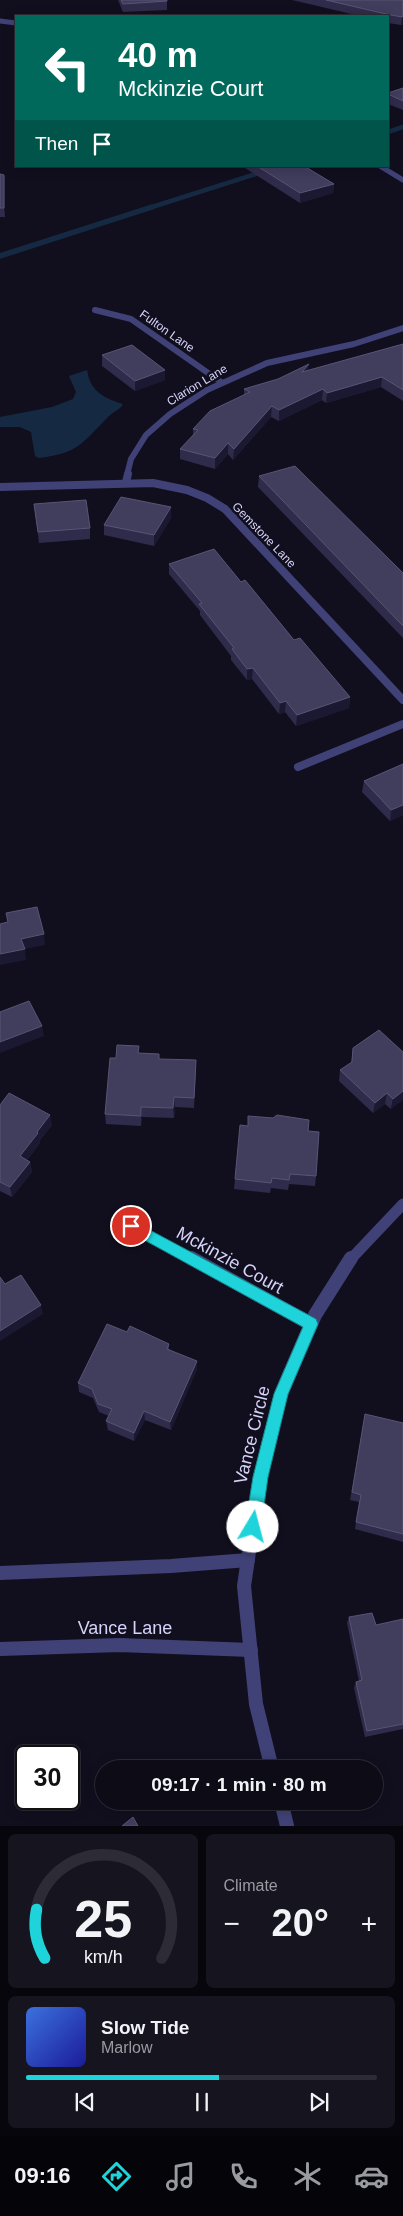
<!DOCTYPE html>
<meta charset="utf-8">
<style>
:root{--surface:#0d0b16;--page:#16141f;--text:#f1f3f6;--muted:#9a9ba1;--line:#2d2b35;--accent:#1ed4da}
body{margin:0;font-family:Arial,sans-serif;background:var(--page);color:var(--text);height:100vh;display:flex;flex-direction:column;font-size:19px;white-space:nowrap}
*{box-sizing:border-box;margin:0}
p{font-size:16px;color:var(--muted)}
.icon{flex:none;width:28px;height:28px;fill:none;stroke:currentColor;stroke-width:2;stroke-linecap:round;stroke-linejoin:round}
.map{position:relative;height:1826px;overflow:hidden}
.side{display:flex;flex-direction:column;gap:8px;padding:8px;background:#07060c;flex:1}
.side>*{flex:none}
.guide{position:absolute;left:15px;top:15px;width:374px;height:152px;border-radius:0px;box-shadow:0 2px 12px #0003,0 0 0 1px var(--line);background:#00695c;color:#fff;overflow:hidden}
.speed{position:absolute;left:15px;top:1745px;display:flex;gap:10px;font-size:25px;font-weight:700;text-align:center}
.speed>*{display:grid;place-content:center;width:65px;height:65px;border-radius:50%;background:var(--surface);box-shadow:0 2px 12px #0003,0 0 0 1px var(--line);line-height:1}
.speed .limit{border:2px solid #111;border-radius:8px;background:#fff;color:#111}
.pin{position:absolute;display:grid;place-items:center;width:42px;height:42px;color:#fff;margin:-21px;border:2px solid #fff;border-radius:50%;box-shadow:0 1px 5px #0007}
.me{position:absolute;width:55px;margin:-28px;rotate:8deg;stroke-linejoin:round;filter:drop-shadow(0 0 4px #0008)}
.turn{display:flex;align-items:center;gap:18px;height:105px;padding:0 20px;font-size:22px}
.turn .icon{width:65px;height:65px;stroke-width:2.5}
.turn b{display:block;font-size:35px;line-height:42px}
.then{display:flex;align-items:center;height:48px;padding:0 20px;background:#0003;gap:10px;font-size:19px}
.big{font-size:38px;font-weight:800;line-height:1.1}
.side .tile{flex:1;display:flex;flex-direction:column;justify-content:center;gap:8px;min-width:0;padding:0 18px;border-radius:8px;background:var(--page)}
.side .dial{align-items:center;gap:0}
.dial svg{height:130px;overflow:visible;fill:none;stroke:var(--line);stroke-width:7;stroke-linecap:round;text-anchor:middle}
.dial text{fill:var(--text);stroke:none}
.song{display:flex;align-items:center;gap:15px}
.cover{width:60px;height:60px;border-radius:8px;background:linear-gradient(135deg,hsl(220 70% 55%),hsl(240 70% 35%))}
.played{height:5px;border-radius:2px;background:linear-gradient(90deg,var(--accent) 55%,var(--line) 55%)}
.keys{display:flex;justify-content:space-around;direction:ltr}
.heat{display:flex;justify-content:space-between;align-items:center;font-size:28px;direction:ltr}
.side .tiles{flex:1;display:grid;gap:8px;grid-template-columns:1fr 1fr}
.tile:last-child{grid-column:span 2}
.trip{position:absolute;left:95px;top:1760px;width:288px;height:50px;border-radius:25px;background:var(--surface);box-shadow:0 2px 12px #0003,0 0 0 1px var(--line);font-weight:800;line-height:50px;text-align:center}
.menu{display:flex;height:80px;justify-content:space-around;align-items:center;background:#050409;color:var(--muted)}
.menu .icon{width:35px;height:35px}
.menu .current{color:var(--accent)}
.menu b{font-size:22px;color:var(--text)}
.map>svg:first-child{display:block}
.water{fill:#152a42}
.lines{fill:none;stroke-linecap:round;stroke-linejoin:round}
.stream-far1{stroke:#152a42;stroke-width:4.5}
.stream{stroke:#152a42;stroke-width:5.5}
.minor-far3{stroke:#404277;stroke-width:6}
.minor-far2{stroke:#404277;stroke-width:8}
.minor-far1{stroke:#404277;stroke-width:11}
.minor{stroke:#404277;stroke-width:14}
.tertiary{stroke:#404277;stroke-width:5}
.wall{fill:#2f2b4a}
.shaded-wall{fill:#1b1831}
.building{fill:#403d5d;stroke:#585475}
.route{fill:#1ed4da;stroke:#148a8e}
.labels{text-anchor:middle;dominant-baseline:central;stroke-width:5;stroke-linejoin:round;paint-order:stroke}
.far-street-label{font-size:12px;fill:#d5d3f9;stroke:#110f1e}
.near-street-label{font-size:18px;fill:#d5d3f9;stroke:#110f1e}
</style>
<div class="map">
<svg width="403" height="1826" viewBox="0 0 403 1826">
<rect width="100%" height="100%" fill="#110f1e"/>
<path class="water" d="M87 370C88 373 88 377 90 381 95 394 110 400 123 404 121 409 113 412 108 417 82 443 79 453 39 458L35 456 31 432 20 427H0V417L52 407 73 399 76 392 69 376Z"/>
<g class="lines">
<g class="stream-far1">
<polyline points="388,132 403,127"/>
<polyline points="149,208 281,166"/>
</g>
<polyline class="stream" points="0,256 152,207"/>
<g class="minor-far3">
<polyline points="95,310 131,319 221,382"/>
<polyline points="127,475 131,459 146,435 170,414 207,390 267,363 354,344 403,328"/>
</g>
<g class="minor-far2">
<polyline points="126,482 128,474"/>
<polyline points="0,487 153,483 187,490 207,498 225,509 403,700"/>
<polyline points="298,767 403,724"/>
</g>
<g class="minor-far1">
<polyline points="131,1226 193,1260"/>
<polyline points="350,1260 403,1204"/>
</g>
<g class="minor">
<polyline points="191,1258 311,1324"/>
<polyline points="0,1573 171,1566 248,1560"/>
<polyline points="0,1649 119,1645 251,1650"/>
<polyline points="272,1769 256,1704 244,1586 260,1477 281,1394 315,1315 351,1258"/>
<polyline points="281,1801 287,1826"/>
</g>
<g class="tertiary">
<polyline points="0,21 16,23"/>
<polyline points="380,166 403,180"/>
</g>
</g>
<g class="wall">
<polygon points="118,0 167,0 167,10 123,12"/>
<polygon points="292,0 403,0 403,24 401,25 388,23 388,16 360,16"/>
<polygon points="403,88 403,110 388,104 388,93"/>
<polygon points="242,166 304,166 334,184 333,193 300,203"/>
<polygon points="0,174 4,175 5,183 5,217 0,217"/>
<polygon points="403,344 403,401 381,387 326,403 322,400 279,421 271,417 233,460 228,454 215,469 180,459 180,449 193,435 193,429 244,395 244,389"/>
<polygon points="102,355 165,380 135,391 102,366"/>
<polygon points="259,476 403,573 403,638 258,487"/>
<polygon points="34,504 90,528 90,539 39,543"/>
<polygon points="171,518 154,546 104,535 104,525"/>
<polygon points="169,564 241,582 294,640 350,697 349,708 296,726 285,712 279,714 252,679 247,680 231,660 231,656 200,615 200,611 169,574"/>
<polygon points="403,764 403,815 390,821 362,792 364,781"/>
<polygon points="353,1048 403,1052 391,1109 385,1104 373,1113 339,1081 340,1070 351,1063"/>
<polygon points="140,1053 159,1054 159,1059 196,1070 194,1108 175,1107 174,1118 142,1117 141,1126 106,1124 105,1114 116,1058"/>
<polygon points="0,1105 52,1125 40,1140 40,1143 27,1160 30,1162 32,1172 12,1197 0,1191"/>
<polygon points="308,1131 316,1176 315,1186 289,1184 288,1190 271,1188 270,1193 234,1189 235,1179"/>
<polygon points="127,1332 169,1344 169,1349 197,1369 171,1430 145,1420 134,1441 108,1430 106,1421 109,1416 99,1412 93,1398 79,1392 78,1383"/>
<polygon points="365,1414 403,1423 403,1542 355,1529 359,1502 350,1500"/>
<polygon points="349,1617 376,1625 403,1619 403,1729 365,1737 354,1688 356,1682 359,1681 347,1623"/>
</g>
<g class="shaded-wall">
<polygon points="403,16 403,24 401,25 402,17"/>
<polygon points="4,175 5,183 5,217 4,208"/>
<polygon points="334,184 333,193 300,203 300,193"/>
<polygon points="309,364 308,374 302,372"/>
<polygon points="165,370 165,380 135,391 135,381"/>
<polygon points="382,377 381,387 326,403 327,393"/>
<polygon points="323,389 322,400 279,421 279,410"/>
<polygon points="272,406 271,417 233,460 234,449"/>
<polygon points="228,443 228,454 215,469 215,458"/>
<polygon points="171,507 171,518 154,546 154,535"/>
<polygon points="253,668 252,679 247,680 247,669"/>
<polygon points="350,697 349,708 296,726 297,715"/>
<polygon points="286,701 285,712 279,714 280,703"/>
<polygon points="403,805 403,815 390,821 391,810"/>
<polygon points="44,934 45,945 25,949 26,960 0,965 0,954 21,939"/>
<polygon points="42,1026 44,1036 0,1053 0,1042"/>
<polygon points="403,1091 403,1100 391,1109 393,1099"/>
<polygon points="387,1093 385,1104 373,1113 375,1103"/>
<polygon points="174,1097 175,1107 174,1118 173,1108"/>
<polygon points="141,1107 142,1117 141,1126"/>
<polygon points="50,1115 52,1125 40,1140 40,1143 22,1166 20,1156 37,1132"/>
<polygon points="30,1162 32,1172 12,1197 10,1187"/>
<polygon points="41,1305 43,1314 0,1341 0,1331"/>
<polygon points="197,1361 197,1369 171,1430 170,1422"/>
<polygon points="144,1411 145,1420 134,1441 134,1433"/>
</g>
<g class="building">
<polygon points="121,0 167,0 167,1 123,4"/>
<polygon points="326,0 403,0 403,16 402,17 386,14"/>
<polygon points="403,88 403,101 388,94 388,93"/>
<polygon points="257,166 304,166 334,184 300,193"/>
<polygon points="0,174 4,175 4,208 0,208"/>
<polygon points="403,344 403,390 382,377 327,393 323,389 279,410 272,406 234,449 228,443 215,458 180,449 198,430 193,429 210,411 250,392 244,389 278,379 309,364 302,372"/>
<polygon points="132,345 165,370 135,381 102,355"/>
<polygon points="295,466 403,573 403,626 259,476"/>
<polygon points="121,497 171,507 154,535 104,525"/>
<polygon points="86,500 90,528 38,532 34,504"/>
<polygon points="214,549 241,582 245,580 294,640 300,638 350,697 297,715 286,701 280,703 253,668 247,669 232,649 234,648 199,604 202,603 169,564"/>
<polygon points="403,764 403,805 391,810 364,781"/>
<polygon points="37,907 44,934 21,939 25,949 0,954 0,924 8,922 6,913"/>
<polygon points="29,1001 42,1026 0,1042 0,1012"/>
<polygon points="379,1030 403,1052 403,1091 393,1099 387,1093 375,1103 340,1070 352,1062 353,1048"/>
<polygon points="117,1045 139,1046 138,1053 159,1054 159,1059 196,1060 194,1098 174,1097 173,1108 141,1107 141,1116 105,1114 110,1058 116,1058"/>
<polygon points="9,1093 50,1115 37,1132 38,1133 20,1156 30,1162 10,1187 0,1182 0,1105"/>
<polygon points="277,1115 309,1120 308,1131 319,1132 316,1176 290,1174 289,1180 272,1178 271,1183 235,1179 240,1125 248,1126 248,1116 273,1118"/>
<polygon points="21,1275 41,1305 0,1331 0,1277 5,1284"/>
<polygon points="107,1324 127,1332 130,1326 169,1344 167,1349 197,1361 170,1422 144,1411 134,1433 106,1421 112,1409 98,1404 92,1389 78,1383"/>
<polygon points="365,1414 403,1423 403,1534 356,1522 361,1495 352,1492"/>
<polygon points="372,1613 376,1625 403,1619 403,1724 367,1731 356,1682 362,1680 349,1617"/>
<polygon points="133,1817 138,1826 122,1826"/>
</g>
<polygon class="route" points="131,1220 316,1319 318,1324 288,1394 268,1477 261,1527 259,1533 253,1535 247,1533 245,1527 253,1477 274,1394 303,1327 126,1230 124,1226 126,1222"/>
<g class="labels">
<g class="far-street-label">
<text transform="translate(167 331) rotate(35)">Fulton Lane</text>
<text transform="translate(197 385) rotate(-31)">Clarion Lane</text>
<text transform="translate(264 535) rotate(46)">Gemstone Lane</text>
</g>
<g class="near-street-label">
<text transform="translate(230 1260) rotate(29)">Mckinzie Court</text>
<text transform="translate(252 1435) rotate(-76)">Vance Circle</text>
<text x="125" y="1628">Vance Lane</text>
</g>
</g>
</svg>
<div class="speed"><div class="limit">30</div></div>
<div class="pin" style="left:131px;top:1226px;background:#d93025"><svg class="icon" aria-label="arrive" viewBox="0 0 24 24"><path d="M6 21V4h12l-3 4 3 4H6"/></svg></div>
<svg class="me" style="left:253px;top:1527px" viewBox="-20 -20 40 40"><circle r="19" fill="#fff"/><path d="M0-13L10 11 0 6-10 11z" fill="#1ed4da"/></svg>
<div class="trip">09:17 · 1 min · 80 m</div>
<div class="guide">
<div class="turn"><svg class="icon" aria-label="left" viewBox="0 0 24 24"><path d="M17 20v-9H6M10 6l-5 5 5 5"/></svg><div><b>40 m</b>Mckinzie Court</div></div>
<div class="then">Then<svg class="icon" aria-label="arrive" viewBox="0 0 24 24"><path d="M6 21V4h12l-3 4 3 4H6"/></svg></div>
</div>
</div>
<section class="side">
<div class="tiles">
<div class="tile dial"><svg viewBox="0 0 100 80">
<path d="M14 69A42 42 0 1 1 86 69"/>
<path d="M14 69A42 42 0 0 1 9 39" stroke="#1ed4da"/>
<text x="50" y="56" font-size="32" font-weight="700">25</text>
<text x="50" y="72" font-size="11">km/h</text>
</svg></div>
<div class="tile"><p>Climate</p>
<div class="heat"><a>−</a><b class="big">20°</b><a>+</a></div>
</div>
<div class="tile">
<div class="song"><i class="cover"></i><div><b>Slow Tide</b><p>Marlow</p></div></div>
<div class="played"></div>
<div class="keys"><svg class="icon" aria-label="previous" viewBox="0 0 24 24"><path d="M18 5L8 12l10 7zM5 5v14"/></svg><svg class="icon" aria-label="pause" viewBox="0 0 24 24"><path d="M8 5v14M16 5v14"/></svg><svg class="icon" aria-label="next" viewBox="0 0 24 24"><path d="M6 5l10 7-10 7zM19 5v14"/></svg></div>
</div>
</div>
</section>
<nav class="menu">
<b>09:16</b>
<svg class="icon current" aria-label="directions" viewBox="0 0 24 24"><path d="M12 3l9 9-9 9-9-9zM9 14v-3h6M13 9l2 2-2 2"/></svg>
<svg class="icon" aria-label="music" viewBox="0 0 24 24"><path d="M9 18V5l10-2v13"/><circle cx="6" cy="18" r="3"/><circle cx="16" cy="16" r="3"/></svg>
<svg class="icon" aria-label="phone" viewBox="0 0 24 24"><path d="M5 4h4l2 5-3 2q2 4 5 5l2-3 5 2v4C11 20 4 13 5 4z"/></svg>
<svg class="icon" aria-label="climate" viewBox="0 0 24 24"><path d="M12 3v18M4 7l16 10M4 17L20 7"/></svg>
<svg class="icon" aria-label="car" viewBox="0 0 24 24"><path d="M5 17H2v-5l4-1 3-4h7l3 4 3 1v5h-3M9 17h6M6 11h13"/><circle cx="7" cy="17" r="2"/><circle cx="17" cy="17" r="2"/></svg>
</nav>
